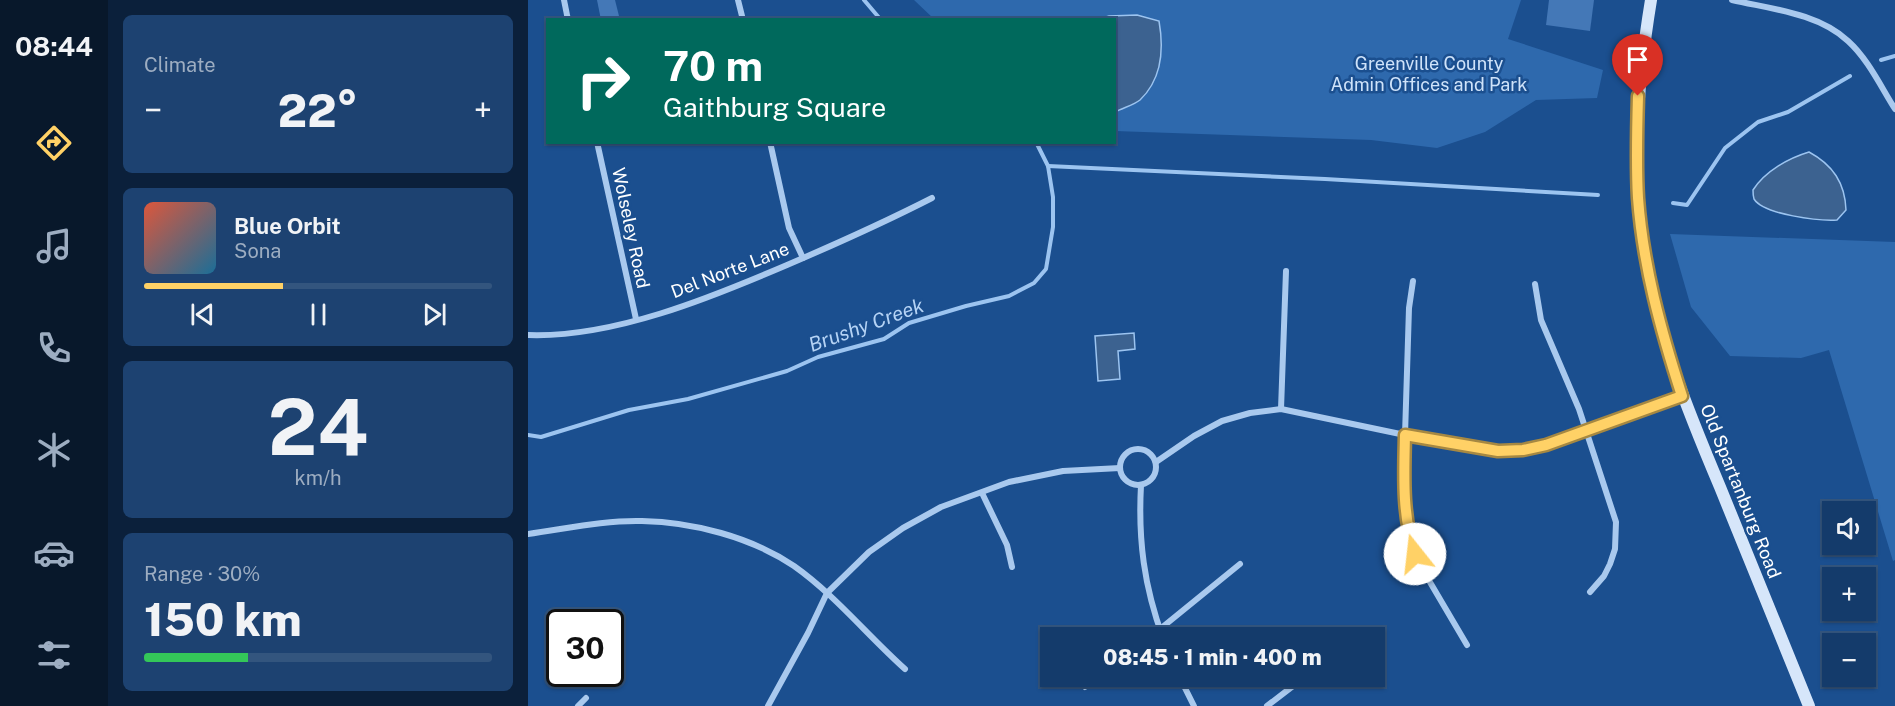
<!DOCTYPE html>
<meta charset="utf-8">
<style>
:root{--surface:#143b6b;--page:#1d4271;--text:#f1f3f6;--muted:#9dadc1;--line:#33557e;--accent:#ffd166}
body{margin:0;font-family:"Public Sans",sans-serif;background:var(--page);color:var(--text);height:100vh;display:flex;flex-direction:column;font-size:22px;white-space:nowrap}
*{box-sizing:border-box;margin:0}
p{font-size:20px;color:var(--muted)}
.icon{flex:none;width:33px;height:33px;fill:none;stroke:currentColor;stroke-width:2;stroke-linecap:round;stroke-linejoin:round}
.map{position:relative;flex:1;overflow:hidden}
.drawer{display:flex;flex-direction:column;gap:15px;padding:15px;background:#0b203b;width:420px}
.drawer>*{flex:none}
.top-card{position:absolute;left:18px;top:18px;width:570px;height:126px;border-radius:0px;box-shadow:0 2px 4px #0004,0 0 0 2px var(--line);background:#00695c;color:#fff;overflow:hidden}
.tools{position:absolute;left:1294px;top:501px;display:grid;gap:12px}
.tools a{display:grid;place-items:center;width:54px;height:54px;border-radius:0px;background:var(--surface);box-shadow:0 2px 4px #0004,0 0 0 2px var(--line);font-size:30px}
.speed{position:absolute;left:18px;top:609px;display:flex;gap:12px;font-size:30px;font-weight:700;text-align:center}
.speed>*{display:grid;place-content:center;width:78px;height:78px;border-radius:50%;background:var(--surface);box-shadow:0 2px 4px #0004,0 0 0 2px var(--line);line-height:1}
.speed .limit{border:3px solid #111;border-radius:9px;background:#fff;color:#111}
.pin{position:absolute;display:grid;place-items:center;width:51px;height:51px;color:#fff;margin:-62px -26px;border-radius:50% 50% 50% 0;rotate:-45deg;box-shadow:0 0 6px #0007}
.pin .icon{rotate:45deg}
.me{position:absolute;width:66px;margin:-33px;rotate:344deg;stroke-linejoin:round;filter:drop-shadow(0 0 4px #0008)}
.turn{display:flex;align-items:center;gap:21px;height:126px;padding:0 18px;font-size:27px}
.turn .icon{width:78px;height:78px;stroke-width:2.5}
.turn b{display:block;font-size:42px;line-height:51px}
.big{font-size:45px;font-weight:800;line-height:1.1}
.drawer .widget{flex:1;display:flex;flex-direction:column;justify-content:center;gap:9px;min-width:0;padding:0 21px;border-radius:9px;background:var(--page)}
.drawer .dial{align-items:center;gap:0}
.dial b{font-size:78px;line-height:1}
.song{display:flex;align-items:center;gap:18px}
.cover{width:72px;height:72px;border-radius:9px;background:linear-gradient(135deg,hsl(10 70% 55%),hsl(200 70% 35%))}
.played{height:6px;border-radius:3px;background:linear-gradient(90deg,var(--accent) 40%,var(--line) 40%)}
.keys{display:flex;justify-content:space-around;direction:ltr}
.heat{display:flex;justify-content:space-between;align-items:center;font-size:33px;direction:ltr}
.charge{height:9px;border-radius:4px;background:linear-gradient(90deg,#34c759 30%,var(--line) 0)}
.trip{position:absolute;left:512px;top:627px;width:345px;height:60px;border-radius:0px;background:var(--surface);box-shadow:0 2px 4px #0004,0 0 0 2px var(--line);font-weight:800;line-height:60px;text-align:center}
main{display:flex;flex:1;min-height:0}
.tab-bar{display:flex;flex-direction:column;width:108px;justify-content:space-around;align-items:center;background:#08182b;color:var(--muted)}
.tab-bar .icon{width:42px;height:42px}
.tab-bar .active{color:var(--accent)}
.tab-bar b{font-size:27px;color:var(--text)}
.map>svg:first-child{display:block}
.green{fill:#2e69ad}
.water{fill:#3c6290;stroke:#9cc4f0;stroke-width:1.5}
.lines{fill:none;stroke-linecap:round;stroke-linejoin:round}
.stream{stroke:#9cc4f0;stroke-width:4}
.building{fill:#4478b7}
.street{stroke:#a9c9ee;stroke-width:6}
.secondary{stroke:#d6e6fa;stroke-width:12}
.route-casing{stroke:#a68842;stroke-width:15}
.route{stroke:#ffd166;stroke-width:10}
.labels{text-anchor:middle;dominant-baseline:central;stroke-width:5;stroke-linejoin:round;paint-order:stroke}
.park-label{font-size:18px;fill:#cfe3fa;stroke:#1b4f8f}
.street-label{font-size:18px;fill:#fff;stroke:#1b4f8f}
.water-label{font-size:20px;font-style:italic;fill:#b5d3f5;stroke:#1b4f8f}
</style>
<main>
<nav class="tab-bar">
<b>08:44</b>
<svg class="icon active" aria-label="directions" viewBox="0 0 24 24"><path d="M12 3l9 9-9 9-9-9zM9 14v-3h6M13 9l2 2-2 2"/></svg>
<svg class="icon" aria-label="music" viewBox="0 0 24 24"><path d="M9 18V5l10-2v13"/><circle cx="6" cy="18" r="3"/><circle cx="16" cy="16" r="3"/></svg>
<svg class="icon" aria-label="phone" viewBox="0 0 24 24"><path d="M5 4h4l2 5-3 2q2 4 5 5l2-3 5 2v4C11 20 4 13 5 4z"/></svg>
<svg class="icon" aria-label="climate" viewBox="0 0 24 24"><path d="M12 3v18M4 7l16 10M4 17L20 7"/></svg>
<svg class="icon" aria-label="car" viewBox="0 0 24 24"><path d="M5 17H2v-5l4-1 3-4h7l3 4 3 1v5h-3M9 17h6M6 11h13"/><circle cx="7" cy="17" r="2"/><circle cx="17" cy="17" r="2"/></svg>
<svg class="icon" aria-label="filters" viewBox="0 0 24 24"><path d="M4 7h16M4 17h16"/><circle cx="9" cy="7" r="2"/><circle cx="15" cy="17" r="2"/></svg>
</nav>
<section class="drawer">
<div class="widget"><p>Climate</p>
<div class="heat"><a>−</a><b class="big">22°</b><a>+</a></div>
</div>
<div class="widget">
<div class="song"><i class="cover"></i><div><b>Blue Orbit</b><p>Sona</p></div></div>
<div class="played"></div>
<div class="keys"><svg class="icon" aria-label="previous" viewBox="0 0 24 24"><path d="M18 5L8 12l10 7zM5 5v14"/></svg><svg class="icon" aria-label="pause" viewBox="0 0 24 24"><path d="M8 5v14M16 5v14"/></svg><svg class="icon" aria-label="next" viewBox="0 0 24 24"><path d="M6 5l10 7-10 7zM19 5v14"/></svg></div>
</div>
<div class="widget dial"><b>24</b><p>km/h</p></div>
<div class="widget"><p>Range · 30%</p><b class="big">150 km</b><div class="charge"></div></div>
</section>
<div class="map">
<svg width="1367" height="706" viewBox="0 0 1367 706">
<rect width="100%" height="100%" fill="#1b4f8f"/>
<g class="green">
<polygon points="386,0 993,0 980,39 1075,70 1069,98 1008,100 957,132 909,148 843,140 587,131 586,20 406,19"/>
<polygon points="1142,234 1367,242 1367,560 1365,561 1301,350 1273,358 1202,356 1163,307"/>
</g>
<g class="water">
<path d="M609 15 631 21C636 49 634 79 612 100 606 105 594 108 587 112L586 20 571 19 581 16Z"/>
<path d="M1281 152C1305 165 1317 183 1318 210L1309 220C1292 221 1236 215 1226 199 1225 196 1225 193 1225 190 1237 171 1261 158 1281 152Z"/>
<polygon points="606,333 607,349 590,351 592,379 570,381 567,336"/>
</g>
<g class="lines">
<g class="stream">
<polyline points="336,0 353,20"/>
<polyline points="1353,60 1367,56"/>
<polyline points="520,166 797,179 1070,195"/>
<polyline points="1145,203 1159,205 1197,148 1230,122 1260,112 1322,76"/>
<polyline points="0,435 13,437 101,410 160,399 259,371 290,357 356,339 381,323 438,306 481,296 506,283 518,269 525,227 525,197 520,166 508,142"/>
</g>
</g>
<g class="building">
<polygon points="69,0 87,0 92,20 73,20"/>
<polygon points="1021,0 1066,0 1062,31 1018,25"/>
</g>
<g class="lines">
<g class="street">
<polyline points="36,0 40,20"/>
<polyline points="210,0 215,20"/>
<path d="M1204 0C1243 9 1290 13 1320 41 1340 59 1353 87 1367 109"/>
<polyline points="69,142 108,319"/>
<polyline points="242,142 261,228 275,258"/>
<polyline points="885,281 881,308 877,435 876,496 878,519 887,554 896,572 939,645"/>
<polyline points="1007,284 1013,320 1051,409 1088,522 1087,549 1082,564 1076,576 1062,592"/>
<path d="M0 335C85 338 182 298 259 265 308 244 357 222 404 198"/>
<polyline points="753,409 758,271"/>
<circle cx="610" cy="467" r="18"/>
<polyline points="628,462 666,436 694,421 722,413 753,409 877,435 955,449 980,451 1018,445 1154,396"/>
<path d="M613 485C610 540 616 586 635 638"/>
<polyline points="454,493 479,545 484,567"/>
<path d="M0 534C37 529 76 520 114 521 165 522 223 537 266 566 307 595 339 635 377 669"/>
<polyline points="621,638 712,564"/>
<polyline points="651,676 666,706"/>
<polyline points="557,687 571,676"/>
<polyline points="50,706 58,698"/>
<polyline points="240,706 280,633 299,593 341,552 375,528 413,507 481,482 535,471 592,468"/>
<polyline points="739,706 778,676"/>
</g>
<path class="secondary" d="M1123 0C1109 85 1103 168 1117 254 1129 336 1160 411 1192 487 1221 560 1251 633 1281 706"/>
</g>
<g class="lines">
<defs>
<path id="route" d="M887 554C874 515 876 476 877 435L970 451 995 450 1018 445 1154 396C1133 331 1115 266 1110 198 1108 164 1109 130 1110 96"/>
</defs>
<use href="#route" class="route-casing"/>
<use href="#route" class="route"/>
</g>
<g class="labels">
<g class="park-label">
<text x="901" y="63">Greenville County<tspan x="901" dy="21">Admin Offices and Park</tspan></text>
</g>
<g class="street-label">
<text transform="translate(103 228) rotate(78)">Wolseley Road</text>
<text transform="translate(202 270) rotate(-21)">Del Norte Lane</text>
<text transform="translate(1213 491) rotate(68)">Old Spartanburg Road</text>
</g>
<g class="water-label">
<text transform="translate(338 325) rotate(-20)">Brushy Creek</text>
</g>
</g>
</svg>
<div class="tools">
<a><svg class="icon" aria-label="sound" viewBox="0 0 24 24"><path d="M4 9h4l5-4v14l-5-4H4zM17 9q2 3 0 6"/></svg></a>
<a>+</a>
<a>−</a>
</div>
<div class="speed"><div class="limit">30</div></div>
<div class="pin" style="left:1110px;top:96px;background:#d93025"><svg class="icon" aria-label="arrive" viewBox="0 0 24 24"><path d="M6 21V4h12l-3 4 3 4H6"/></svg></div>
<svg class="me" style="left:887px;top:554px" viewBox="-20 -20 40 40"><circle r="19" fill="#fff"/><path d="M0-13L10 11 0 6-10 11z" fill="#ffd166"/></svg>
<div class="trip">08:45 · 1 min · 400 m</div>
<div class="top-card">
<div class="turn"><svg class="icon" aria-label="right" viewBox="0 0 24 24"><path d="M7 20v-9h11M14 6l5 5-5 5"/></svg><div><b>70 m</b>Gaithburg Square</div></div>
</div>
</div>
</main>
